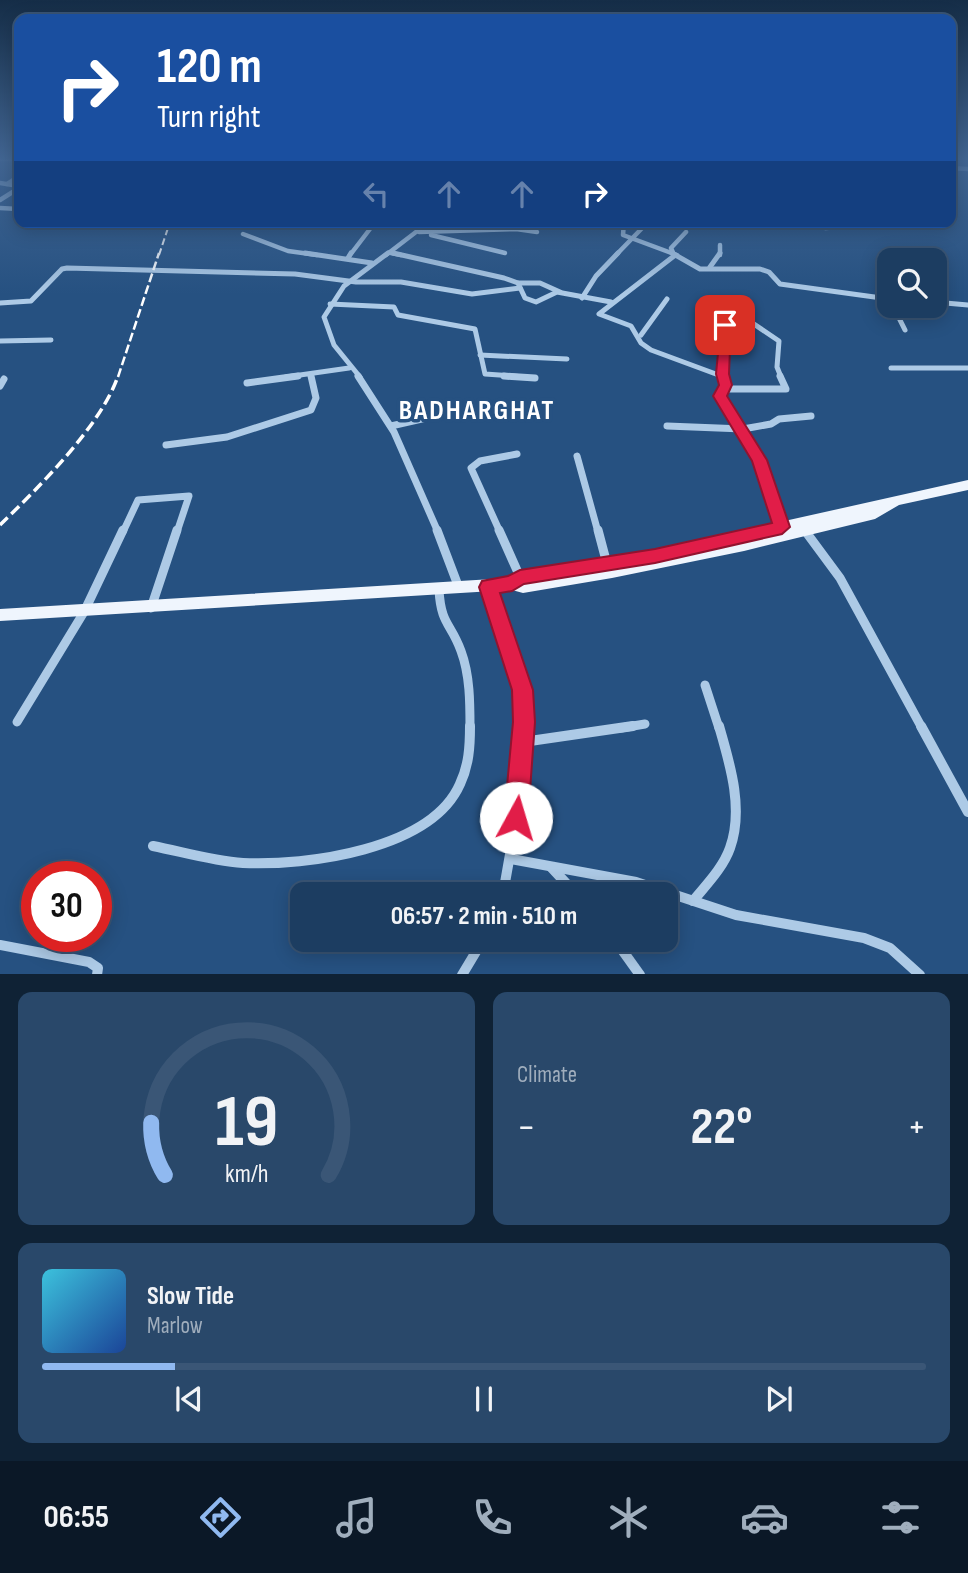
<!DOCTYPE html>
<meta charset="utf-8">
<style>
:root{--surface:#1c3d61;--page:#29486a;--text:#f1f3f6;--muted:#a0aebd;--line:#3a5676;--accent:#90b9f0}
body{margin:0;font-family:"Sofia Sans Condensed",sans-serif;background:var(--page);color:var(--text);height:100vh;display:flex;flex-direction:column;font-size:26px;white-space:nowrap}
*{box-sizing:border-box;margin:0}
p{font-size:23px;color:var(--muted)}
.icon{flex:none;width:38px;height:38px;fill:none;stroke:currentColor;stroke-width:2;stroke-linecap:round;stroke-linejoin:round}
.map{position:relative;height:974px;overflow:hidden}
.drawer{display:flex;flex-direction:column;gap:18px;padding:18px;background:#0f2235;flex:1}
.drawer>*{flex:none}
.banner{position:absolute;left:14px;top:14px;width:942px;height:214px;border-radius:14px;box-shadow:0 4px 18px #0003,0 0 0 2px var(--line);background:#1a4fa0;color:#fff;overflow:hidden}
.fabs{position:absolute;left:877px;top:248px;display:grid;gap:14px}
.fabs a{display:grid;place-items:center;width:70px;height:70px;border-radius:14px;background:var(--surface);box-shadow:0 4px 18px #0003,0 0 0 2px var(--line);font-size:35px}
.speed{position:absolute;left:21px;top:861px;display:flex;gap:14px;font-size:35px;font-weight:700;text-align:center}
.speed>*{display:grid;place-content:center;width:91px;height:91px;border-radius:50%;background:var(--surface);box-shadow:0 4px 18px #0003,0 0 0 2px var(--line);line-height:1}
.speed .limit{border:10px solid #d22;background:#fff;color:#111}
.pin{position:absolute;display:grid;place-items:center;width:60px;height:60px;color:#fff;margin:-30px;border-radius:14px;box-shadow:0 4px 10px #0006}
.me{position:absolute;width:77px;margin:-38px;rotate:6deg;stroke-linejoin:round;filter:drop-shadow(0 0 5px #0008)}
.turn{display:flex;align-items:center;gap:24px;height:147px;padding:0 28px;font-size:32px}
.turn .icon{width:91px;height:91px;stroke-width:2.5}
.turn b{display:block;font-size:49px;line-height:60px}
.lanes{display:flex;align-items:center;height:66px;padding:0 28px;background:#0003;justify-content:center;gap:35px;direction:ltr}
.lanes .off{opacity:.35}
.big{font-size:52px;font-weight:700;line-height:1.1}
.drawer .tile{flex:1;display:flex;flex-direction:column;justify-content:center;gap:10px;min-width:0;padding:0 24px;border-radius:14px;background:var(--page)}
.drawer .dial{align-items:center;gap:0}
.dial svg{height:182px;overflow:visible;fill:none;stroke:var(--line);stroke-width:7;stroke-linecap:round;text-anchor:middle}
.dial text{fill:var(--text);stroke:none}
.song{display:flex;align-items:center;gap:21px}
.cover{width:84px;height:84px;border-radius:10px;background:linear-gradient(135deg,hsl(190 70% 55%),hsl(220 70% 35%))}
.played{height:7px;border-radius:4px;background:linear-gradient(90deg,var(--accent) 15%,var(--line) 15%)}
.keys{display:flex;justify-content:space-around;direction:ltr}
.heat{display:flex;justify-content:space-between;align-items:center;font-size:38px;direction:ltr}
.drawer .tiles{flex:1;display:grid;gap:18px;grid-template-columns:1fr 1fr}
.tile:last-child{grid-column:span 2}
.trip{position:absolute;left:290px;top:882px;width:388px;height:70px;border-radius:14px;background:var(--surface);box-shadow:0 4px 18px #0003,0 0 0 2px var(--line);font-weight:700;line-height:70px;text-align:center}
.menu{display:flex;height:112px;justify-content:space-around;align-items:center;background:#0b1827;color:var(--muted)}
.menu .icon{width:49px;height:49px}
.menu .active{color:var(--accent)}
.menu b{font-size:32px;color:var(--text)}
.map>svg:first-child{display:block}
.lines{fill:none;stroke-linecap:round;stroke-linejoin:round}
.minor-far4{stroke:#adcae6;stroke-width:4.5}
.minor-far3{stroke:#adcae6;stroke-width:5}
.minor-far2{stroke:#adcae6;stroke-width:7}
.minor-far1{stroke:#adcae6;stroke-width:9}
.minor{stroke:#adcae6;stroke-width:10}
.primary{fill:#eff5fd;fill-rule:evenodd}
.rail-far2{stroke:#fff;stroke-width:2;stroke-dasharray:7 3.5;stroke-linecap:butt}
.rail-far1{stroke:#fff;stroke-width:2.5;stroke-dasharray:9 3.5;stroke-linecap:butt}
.rail{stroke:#fff;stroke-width:3.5;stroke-dasharray:11 5;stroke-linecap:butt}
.route{fill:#e11d48;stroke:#92132f;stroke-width:2}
.labels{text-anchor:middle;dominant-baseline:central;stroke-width:7;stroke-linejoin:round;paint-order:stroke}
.district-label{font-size:28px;font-weight:bold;letter-spacing:2px;fill:#fff;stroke:#265181}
</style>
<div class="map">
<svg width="968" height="975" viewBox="0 0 968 975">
<rect width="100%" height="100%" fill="#265181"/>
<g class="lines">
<g class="minor-far4">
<polyline points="0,159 19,159"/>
<polyline points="950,168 968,169"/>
<polyline points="0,183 19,186"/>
<polyline points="7,184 19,176"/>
<polyline points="0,200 19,188"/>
<polyline points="0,208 19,209"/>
<polyline points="335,222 424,226"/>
<polyline points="624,222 623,235 677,255"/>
<polyline points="816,222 825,228 842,227 840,222"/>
<polyline points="419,232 516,229 537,232"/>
<polyline points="243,234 288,251 317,255"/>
<polyline points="431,235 505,253"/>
<polyline points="720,245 720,255"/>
<polyline points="391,253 401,255"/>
<polyline points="350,255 373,225"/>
<polyline points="386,255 429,222"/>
<polyline points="616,255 648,222"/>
<polyline points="674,255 671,248 686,232"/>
</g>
<g class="minor-far3">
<polyline points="305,253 372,263"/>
<polyline points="393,253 504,278 518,283 525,298 536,302 557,292 611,302"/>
<polyline points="672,253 700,269 760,269 769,272 780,284 889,299"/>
<polyline points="673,253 674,256 599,314 631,326 641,343 651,350 724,377"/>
<polyline points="348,258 351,253"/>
<polyline points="710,267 720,253"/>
<polyline points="518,283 540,283 560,292"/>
<polyline points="582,298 596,276 618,253"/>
<polyline points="934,302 968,305"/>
<polyline points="0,303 31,301 62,269 67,268 295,274 356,282 401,282 472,294 520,288"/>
<polyline points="330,304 394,307 398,315 475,329 485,374 526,377"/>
<polyline points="893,306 905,330"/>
<polyline points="641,335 667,299"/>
<polyline points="0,341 51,340"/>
<polyline points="480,355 567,359"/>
<polyline points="891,368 968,368"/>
<polyline points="722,375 725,325 742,316 779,341 777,367 781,377"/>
<polyline points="286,377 349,368"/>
<polyline points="360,377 334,345 324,317 344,286 388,253"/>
</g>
<g class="minor-far2">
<polyline points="358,376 394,432 438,532"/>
<polyline points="504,376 535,378"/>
<polyline points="723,376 726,385 720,393 721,400 759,460 782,527"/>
<polyline points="247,383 298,376"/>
<polyline points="0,386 4,379"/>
<polyline points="724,389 786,389 780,376"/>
<polyline points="391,426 457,411"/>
<polyline points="667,426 743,429 771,424 779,419 811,416"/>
<polyline points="166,445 227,437 311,410 316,398 311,376"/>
<polyline points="577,456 598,532"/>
<polyline points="123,532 138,500 189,496 177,532"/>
<polyline points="500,532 471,468 480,461 517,454"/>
</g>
<g class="minor-far1">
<polyline points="437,530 459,588"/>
<polyline points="499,530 520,577"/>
<polyline points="598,530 607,564"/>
<polyline points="806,532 840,578 922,728"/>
<polyline points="489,587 520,677 525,728"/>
<path d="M439 590C441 625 451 623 461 651 470 675 470 703 470 728"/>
<polyline points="151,608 177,530"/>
<polyline points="705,685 719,728"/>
<polyline points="17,722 84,612 123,530"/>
<polyline points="621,728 645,724"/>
</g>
<g class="minor">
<polyline points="921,726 968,812"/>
<polyline points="523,742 633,726"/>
<path d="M153 846C183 852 212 861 243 863 306 866 431 850 460 784 469 765 470 746 470 726"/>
<polyline points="511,859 636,882 736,915 864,938 890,948 920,975"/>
<polyline points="551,867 576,894"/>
<polyline points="503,894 521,792 525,726"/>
<path d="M693 901C706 885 723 868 730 848 744 809 730 764 719 726"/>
<polyline points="615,940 640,975"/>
<polyline points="0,945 89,962 98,968 97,975"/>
<polyline points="462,975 483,940"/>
</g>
<polygon class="primary" points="968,480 968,490 899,505 875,519 744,551 612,578 523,593 512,590 0,621 0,609 509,578 520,571 655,550"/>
<polyline class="rail-far2" points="159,255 170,222"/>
<polyline class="rail-far1" points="118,377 159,253"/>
<path class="rail" d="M0 525C38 488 101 426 118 376"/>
</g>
<linearGradient id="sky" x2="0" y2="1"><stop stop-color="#152d47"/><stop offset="0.54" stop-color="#416592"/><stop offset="1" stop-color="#416592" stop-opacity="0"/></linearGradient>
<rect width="968" height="294" fill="url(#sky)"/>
<polygon class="route" points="721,322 731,325 729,374 732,385 727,396 767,460 790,527 782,534 655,563 524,584 512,591 500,593 533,690 535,722 528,818 525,826 516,830 508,826 504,818 513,722 512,690 479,587 482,581 508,576 520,570 655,549 772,523 752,461 713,396 719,385 716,374"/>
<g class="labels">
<g class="district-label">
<text x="477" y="410">BADHARGHAT</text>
</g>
</g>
</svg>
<div class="fabs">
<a><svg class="icon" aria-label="search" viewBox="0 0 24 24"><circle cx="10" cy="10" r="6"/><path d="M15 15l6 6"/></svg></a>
</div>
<div class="speed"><div class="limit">30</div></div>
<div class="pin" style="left:725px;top:325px;background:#d93025"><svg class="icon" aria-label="arrive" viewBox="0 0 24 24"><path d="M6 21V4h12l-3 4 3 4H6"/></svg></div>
<svg class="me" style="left:516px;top:818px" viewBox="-20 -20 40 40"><circle r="19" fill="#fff"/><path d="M0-13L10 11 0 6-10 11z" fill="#e11d48"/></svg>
<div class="trip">06:57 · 2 min · 510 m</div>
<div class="banner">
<div class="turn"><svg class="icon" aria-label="right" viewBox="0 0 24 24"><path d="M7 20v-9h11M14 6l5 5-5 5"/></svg><div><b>120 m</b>Turn right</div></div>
<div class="lanes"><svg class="icon off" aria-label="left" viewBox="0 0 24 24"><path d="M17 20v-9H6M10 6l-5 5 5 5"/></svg><svg class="icon off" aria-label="ahead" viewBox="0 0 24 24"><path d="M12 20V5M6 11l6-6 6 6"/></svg><svg class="icon off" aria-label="ahead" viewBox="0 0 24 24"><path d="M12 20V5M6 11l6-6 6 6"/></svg><svg class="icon" aria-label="right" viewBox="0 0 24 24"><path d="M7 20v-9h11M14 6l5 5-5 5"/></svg></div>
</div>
</div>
<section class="drawer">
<div class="tiles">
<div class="tile dial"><svg viewBox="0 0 100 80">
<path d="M14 69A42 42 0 1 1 86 69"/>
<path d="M14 69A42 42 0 0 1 8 46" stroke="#90b9f0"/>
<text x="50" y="56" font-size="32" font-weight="700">19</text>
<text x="50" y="72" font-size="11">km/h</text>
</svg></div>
<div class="tile"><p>Climate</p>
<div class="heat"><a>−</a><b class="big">22°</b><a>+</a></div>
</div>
<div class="tile">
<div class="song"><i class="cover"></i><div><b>Slow Tide</b><p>Marlow</p></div></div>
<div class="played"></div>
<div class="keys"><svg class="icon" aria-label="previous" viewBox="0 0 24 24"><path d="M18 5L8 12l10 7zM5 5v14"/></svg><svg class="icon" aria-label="pause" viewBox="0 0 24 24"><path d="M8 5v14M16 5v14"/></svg><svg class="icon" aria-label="next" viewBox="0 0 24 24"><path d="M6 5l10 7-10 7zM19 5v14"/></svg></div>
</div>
</div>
</section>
<nav class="menu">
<b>06:55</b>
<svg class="icon active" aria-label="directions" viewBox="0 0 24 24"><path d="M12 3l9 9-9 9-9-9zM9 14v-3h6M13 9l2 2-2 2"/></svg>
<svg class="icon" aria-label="music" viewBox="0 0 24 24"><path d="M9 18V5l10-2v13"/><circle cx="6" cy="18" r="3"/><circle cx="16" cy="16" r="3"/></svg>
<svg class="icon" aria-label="phone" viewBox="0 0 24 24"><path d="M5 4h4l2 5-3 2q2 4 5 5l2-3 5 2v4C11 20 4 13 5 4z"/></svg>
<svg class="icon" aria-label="climate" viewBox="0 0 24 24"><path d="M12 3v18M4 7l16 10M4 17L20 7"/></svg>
<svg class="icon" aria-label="car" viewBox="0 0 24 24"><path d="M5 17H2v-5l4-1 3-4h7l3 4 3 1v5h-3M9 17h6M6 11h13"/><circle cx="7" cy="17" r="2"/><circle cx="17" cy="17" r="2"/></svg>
<svg class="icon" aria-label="filters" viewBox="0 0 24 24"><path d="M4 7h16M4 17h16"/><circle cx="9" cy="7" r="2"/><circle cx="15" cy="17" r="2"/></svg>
</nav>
